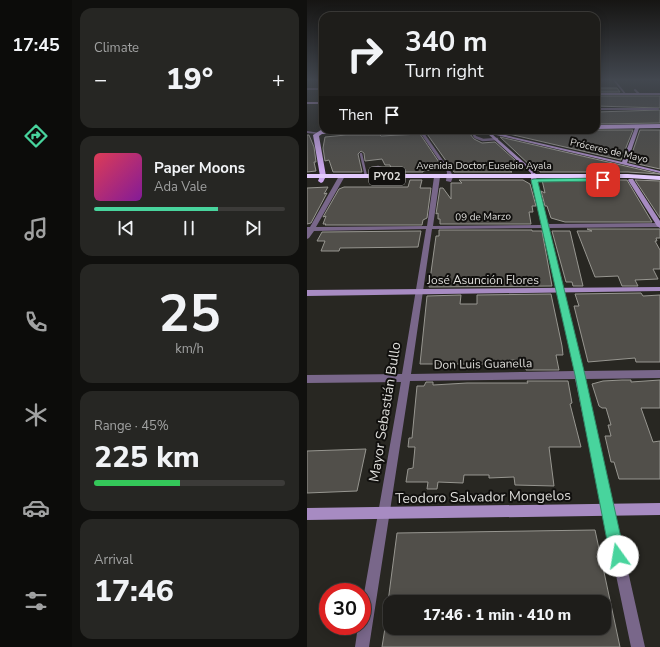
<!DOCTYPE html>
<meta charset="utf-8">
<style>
:root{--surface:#1e1d1a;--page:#262623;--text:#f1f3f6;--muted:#a1a2a2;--line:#3c3b39;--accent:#48d49d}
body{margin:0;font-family:"Nunito Sans",sans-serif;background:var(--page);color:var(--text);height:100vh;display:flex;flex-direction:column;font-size:15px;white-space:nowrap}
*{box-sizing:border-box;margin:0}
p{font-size:13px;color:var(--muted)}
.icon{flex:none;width:22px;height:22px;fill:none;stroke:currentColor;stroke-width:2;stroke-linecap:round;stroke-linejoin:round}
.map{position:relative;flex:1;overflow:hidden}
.sheet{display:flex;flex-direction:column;gap:8px;padding:8px;background:#10100e;width:235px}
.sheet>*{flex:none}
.hud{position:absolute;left:12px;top:12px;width:281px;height:122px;border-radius:12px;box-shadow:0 2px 10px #0003,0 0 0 1px var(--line);background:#1e1d1a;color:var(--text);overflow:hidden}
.speed{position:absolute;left:12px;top:583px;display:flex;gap:8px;font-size:20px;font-weight:700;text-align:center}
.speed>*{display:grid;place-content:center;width:52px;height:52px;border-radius:50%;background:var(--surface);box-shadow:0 2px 10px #0003,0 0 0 1px var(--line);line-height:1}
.speed .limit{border:6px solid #d22;background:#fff;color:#111}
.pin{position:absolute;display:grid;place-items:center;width:34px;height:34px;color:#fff;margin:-17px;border-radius:8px;box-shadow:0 2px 6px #0006}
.me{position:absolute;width:44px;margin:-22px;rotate:347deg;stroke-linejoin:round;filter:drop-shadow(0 0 3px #0008)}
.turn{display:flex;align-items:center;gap:14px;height:84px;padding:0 20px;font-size:18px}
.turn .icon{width:52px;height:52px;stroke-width:2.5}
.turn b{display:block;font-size:28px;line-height:34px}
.then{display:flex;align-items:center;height:38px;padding:0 20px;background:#0003;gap:8px;font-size:15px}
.big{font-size:30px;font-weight:800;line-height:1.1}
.sheet .widget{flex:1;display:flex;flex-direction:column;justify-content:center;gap:6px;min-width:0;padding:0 14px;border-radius:12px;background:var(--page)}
.sheet .dial{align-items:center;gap:0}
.dial b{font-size:52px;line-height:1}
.song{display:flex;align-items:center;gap:12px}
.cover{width:48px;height:48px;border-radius:6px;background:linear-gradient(135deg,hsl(350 70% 55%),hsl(290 70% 35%))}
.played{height:4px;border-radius:2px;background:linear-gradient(90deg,var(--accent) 65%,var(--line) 65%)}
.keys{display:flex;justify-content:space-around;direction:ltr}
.heat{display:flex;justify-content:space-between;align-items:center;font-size:22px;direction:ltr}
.charge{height:6px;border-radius:3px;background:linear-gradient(90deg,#34c759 45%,var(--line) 0)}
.trip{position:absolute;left:76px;top:595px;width:228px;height:40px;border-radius:12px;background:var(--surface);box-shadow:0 2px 10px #0003,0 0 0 1px var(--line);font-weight:800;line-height:40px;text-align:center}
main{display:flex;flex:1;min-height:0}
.tab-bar{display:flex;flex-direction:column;width:72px;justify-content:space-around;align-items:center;background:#0c0c0a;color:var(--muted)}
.tab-bar .icon{width:28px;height:28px}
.tab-bar .selected{color:var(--accent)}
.tab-bar b{font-size:18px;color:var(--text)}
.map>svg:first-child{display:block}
.building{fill:#514f4a;stroke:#979690}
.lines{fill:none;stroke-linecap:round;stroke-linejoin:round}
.lane-far1{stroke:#79678a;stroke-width:2}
.lane{stroke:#79678a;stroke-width:2.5}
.street{fill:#79678a;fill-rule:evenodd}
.secondary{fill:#a78bc2;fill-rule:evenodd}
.primary{fill:#cca7ee;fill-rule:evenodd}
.highway{fill:#e3cafd;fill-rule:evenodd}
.route{fill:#48d49d;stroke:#2f8a66}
.labels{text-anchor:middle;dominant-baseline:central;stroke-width:4;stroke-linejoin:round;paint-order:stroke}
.far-street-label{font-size:10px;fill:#deddda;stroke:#11100e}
.shield{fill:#11100e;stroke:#a0a09d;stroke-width:1}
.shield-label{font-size:11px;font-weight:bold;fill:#deddda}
.street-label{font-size:12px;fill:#deddda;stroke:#11100e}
.near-street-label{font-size:14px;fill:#deddda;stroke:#11100e}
</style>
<main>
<nav class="tab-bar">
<b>17:45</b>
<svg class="icon selected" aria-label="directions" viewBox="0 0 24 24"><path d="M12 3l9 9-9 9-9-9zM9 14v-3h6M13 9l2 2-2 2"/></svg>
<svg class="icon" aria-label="music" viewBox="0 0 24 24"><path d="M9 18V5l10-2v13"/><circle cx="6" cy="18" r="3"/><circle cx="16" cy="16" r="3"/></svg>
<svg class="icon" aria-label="phone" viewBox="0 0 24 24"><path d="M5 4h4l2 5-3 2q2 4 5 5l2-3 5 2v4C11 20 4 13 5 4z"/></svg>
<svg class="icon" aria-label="climate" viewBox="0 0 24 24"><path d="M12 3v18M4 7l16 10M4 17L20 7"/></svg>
<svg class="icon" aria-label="car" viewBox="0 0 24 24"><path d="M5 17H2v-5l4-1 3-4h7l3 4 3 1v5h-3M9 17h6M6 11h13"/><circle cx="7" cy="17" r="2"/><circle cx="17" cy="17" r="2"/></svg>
<svg class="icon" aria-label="filters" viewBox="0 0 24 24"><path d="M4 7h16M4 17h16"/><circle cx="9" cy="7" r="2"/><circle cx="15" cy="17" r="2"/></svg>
</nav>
<section class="sheet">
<div class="widget"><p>Climate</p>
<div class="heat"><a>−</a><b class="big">19°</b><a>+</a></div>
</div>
<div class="widget">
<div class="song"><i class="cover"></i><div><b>Paper Moons</b><p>Ada Vale</p></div></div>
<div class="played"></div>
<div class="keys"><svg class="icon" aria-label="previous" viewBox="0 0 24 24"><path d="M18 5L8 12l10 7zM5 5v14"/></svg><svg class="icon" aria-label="pause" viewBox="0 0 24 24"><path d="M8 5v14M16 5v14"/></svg><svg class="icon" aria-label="next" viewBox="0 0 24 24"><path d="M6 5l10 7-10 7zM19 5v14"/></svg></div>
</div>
<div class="widget dial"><b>25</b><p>km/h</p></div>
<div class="widget"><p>Range · 45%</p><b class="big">225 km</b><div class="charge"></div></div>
<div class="widget"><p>Arrival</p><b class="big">17:46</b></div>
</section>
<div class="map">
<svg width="353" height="647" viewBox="0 0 353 647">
<rect width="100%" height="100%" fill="#282722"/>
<g class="building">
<polygon points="291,88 310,88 313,92 289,92 293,91"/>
<polygon points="289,96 353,96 353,108 289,106"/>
<polygon points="353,110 353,123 289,124 289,112"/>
<polygon points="278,130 326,130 314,160 202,134 204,132"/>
<polygon points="333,130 353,130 353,169 322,162"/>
<polygon points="113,134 136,168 116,171 116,172 85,172 83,165 78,165 75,159 58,161 57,153 54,151 51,154 55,172 26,172 22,160 18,161 16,148 18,137 39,135 73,135 74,136"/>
<polygon points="120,134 163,134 167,139 175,143 188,142 218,169 200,169 205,172 147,172"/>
<polygon points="0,135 2,135 7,147 9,162 7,162 9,171 0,172"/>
<polygon points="193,137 353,174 321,172 233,172 233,171 227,169"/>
<polygon points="103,180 115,180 113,188 124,188 120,218 116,220 115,225 18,225 19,224 16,224 19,216 16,217 32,189 37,187 101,187"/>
<polygon points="152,180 216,180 223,184 229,206 225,206 226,212 222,212 224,224 133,224 133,219 131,219 131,213 129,214 133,188 136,188 144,199 144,183 155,183"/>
<polygon points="235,180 320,180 345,222 258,222 244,218 240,206 238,206 234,191 238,193"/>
<polygon points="328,180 353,181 353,218"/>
<polygon points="21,187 17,194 20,193 4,223 0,224 0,188"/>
<polygon points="280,229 353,229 353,238 349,238 350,241 348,241 353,250 353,269 346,269 351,279 328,280 331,286 315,286 311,276 288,277 270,231 285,231"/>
<polygon points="132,230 225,230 225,231 235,231 245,286 122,287 129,236 132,236"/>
<polygon points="114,231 111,247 33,248 32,251 14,251 18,241 10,241 15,232"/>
<polygon points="245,231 263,231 276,286 266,286 265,282 259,282"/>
<polygon points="334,293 336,296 353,295 353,362 329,362 328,358 281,362 267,306 272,306 268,294"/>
<polygon points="244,294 255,346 256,355 249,355 252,370 219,370 218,364 210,364 209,360 190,361 190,364 113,364 120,296 154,295 153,304 170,304 170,295"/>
<polygon points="315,380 324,380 324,382 353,380 353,408 334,408 346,442 353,441 353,479 312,479 307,462 304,462 298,436 304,436 301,425 304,425 299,408 295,408 292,406 285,384 296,381"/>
<polygon points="220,381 261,381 265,403 263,404 274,447 242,447 247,486 208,485 207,477 182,478 182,475 157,475 156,483 131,482 130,489 120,489 121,482 99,482 101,469 106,468 108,447 101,447 102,438 105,438 110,386 117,386 119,382 126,382 126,385 160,383 221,383"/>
<polygon points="59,449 50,491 0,493 0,451"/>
<polygon points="288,530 313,647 75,647 78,628 297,628 297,602 81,602 90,533"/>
</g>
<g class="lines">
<g class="lane-far1">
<polyline points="328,90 332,94"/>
<polyline points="289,109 351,109"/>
</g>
<g class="lane">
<polyline points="172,131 167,135 168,137 176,140 190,139"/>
<polyline points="201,132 202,130"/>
<polyline points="54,154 59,176"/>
<polyline points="66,176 66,168 71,167 77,169 81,176"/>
</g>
<g class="street">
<polygon points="306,80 308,80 320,95 318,95"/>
<rect x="0" y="88" width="16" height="2"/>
<polygon points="113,130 115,130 144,172 146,177 144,182 139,181 140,172 112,131"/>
<polygon points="0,131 13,133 11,134 0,133"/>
<path d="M35 174 38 176 9 227 120 226 127 177 130 175 133 177 126 226 235 225 224 181 227 179 230 181 241 224 353 223V227L242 228 276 371 353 370V378L278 379 338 647H324L268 379 103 381 62 647H48L51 626H55V605L94 382 0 383V375L95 374 119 229 7 231 2 238 0 239V227H3L32 176ZM236 228 267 371 104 374 125 229Z"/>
</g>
<g class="secondary">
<rect x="289" y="93" width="64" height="2"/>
<rect x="0" y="102" width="16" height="2"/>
<polygon points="330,127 332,128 320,163 353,171 353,173 185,134 228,172 230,181 227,183 224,181 224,173 181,134 180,132 175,130 182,130 206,137 315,162 328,128"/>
<polygon points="322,179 326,179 353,221 353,228 350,226 321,180"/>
<polygon points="353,287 353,291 0,296 0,290"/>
<polygon points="353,503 353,515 0,520 0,508"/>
</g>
<g class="primary">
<polygon points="353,124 353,128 289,129 289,125"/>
<polygon points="14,130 198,130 195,132 15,134 12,136 19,176 16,182 14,183 11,181 13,176 6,135"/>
</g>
<g class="highway">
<polygon points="165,130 173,130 170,132"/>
<polygon points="0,174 321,174 353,176 353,180 321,178 0,178"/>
</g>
</g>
<linearGradient id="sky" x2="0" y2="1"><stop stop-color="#161513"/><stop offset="0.47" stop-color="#42474f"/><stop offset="1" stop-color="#42474f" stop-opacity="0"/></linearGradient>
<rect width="353" height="170" fill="url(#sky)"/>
<polygon class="route" points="296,178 299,180 298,181 231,182 278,375 318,556 316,561 311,563 306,561 303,556 268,375 224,180 227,179"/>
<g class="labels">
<g class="far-street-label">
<text transform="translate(302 151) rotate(13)">Próceres de Mayo</text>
<text x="177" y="166">Avenida Doctor Eusebio Ayala</text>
<text transform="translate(176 217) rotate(-1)">09 de Marzo</text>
</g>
<rect class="shield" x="62" y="167" width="36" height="18" rx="3"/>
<g class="shield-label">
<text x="80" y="176">PY02</text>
</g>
<g class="street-label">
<text x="176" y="280">José Asunción Flores</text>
<text transform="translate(176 364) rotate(-1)">Don Luis Guanella</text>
</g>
<g class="near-street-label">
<text transform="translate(78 412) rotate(-81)">Mayor Sebastián Bullo</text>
<text transform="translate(176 497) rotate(-1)">Teodoro Salvador Mongelos</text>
</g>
</g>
</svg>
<div class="speed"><div class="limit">30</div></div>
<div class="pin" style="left:296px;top:180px;background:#d93025"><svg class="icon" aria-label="arrive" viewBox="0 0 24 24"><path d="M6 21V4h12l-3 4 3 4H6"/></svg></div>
<svg class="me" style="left:311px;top:556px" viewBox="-20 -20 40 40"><circle r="19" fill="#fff"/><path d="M0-13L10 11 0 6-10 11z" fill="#48d49d"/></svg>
<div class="trip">17:46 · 1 min · 410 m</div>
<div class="hud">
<div class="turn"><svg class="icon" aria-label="right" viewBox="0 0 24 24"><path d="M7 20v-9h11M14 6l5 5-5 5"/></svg><div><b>340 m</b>Turn right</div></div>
<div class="then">Then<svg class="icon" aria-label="arrive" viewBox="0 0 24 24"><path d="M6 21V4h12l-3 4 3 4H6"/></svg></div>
</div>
</div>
</main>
